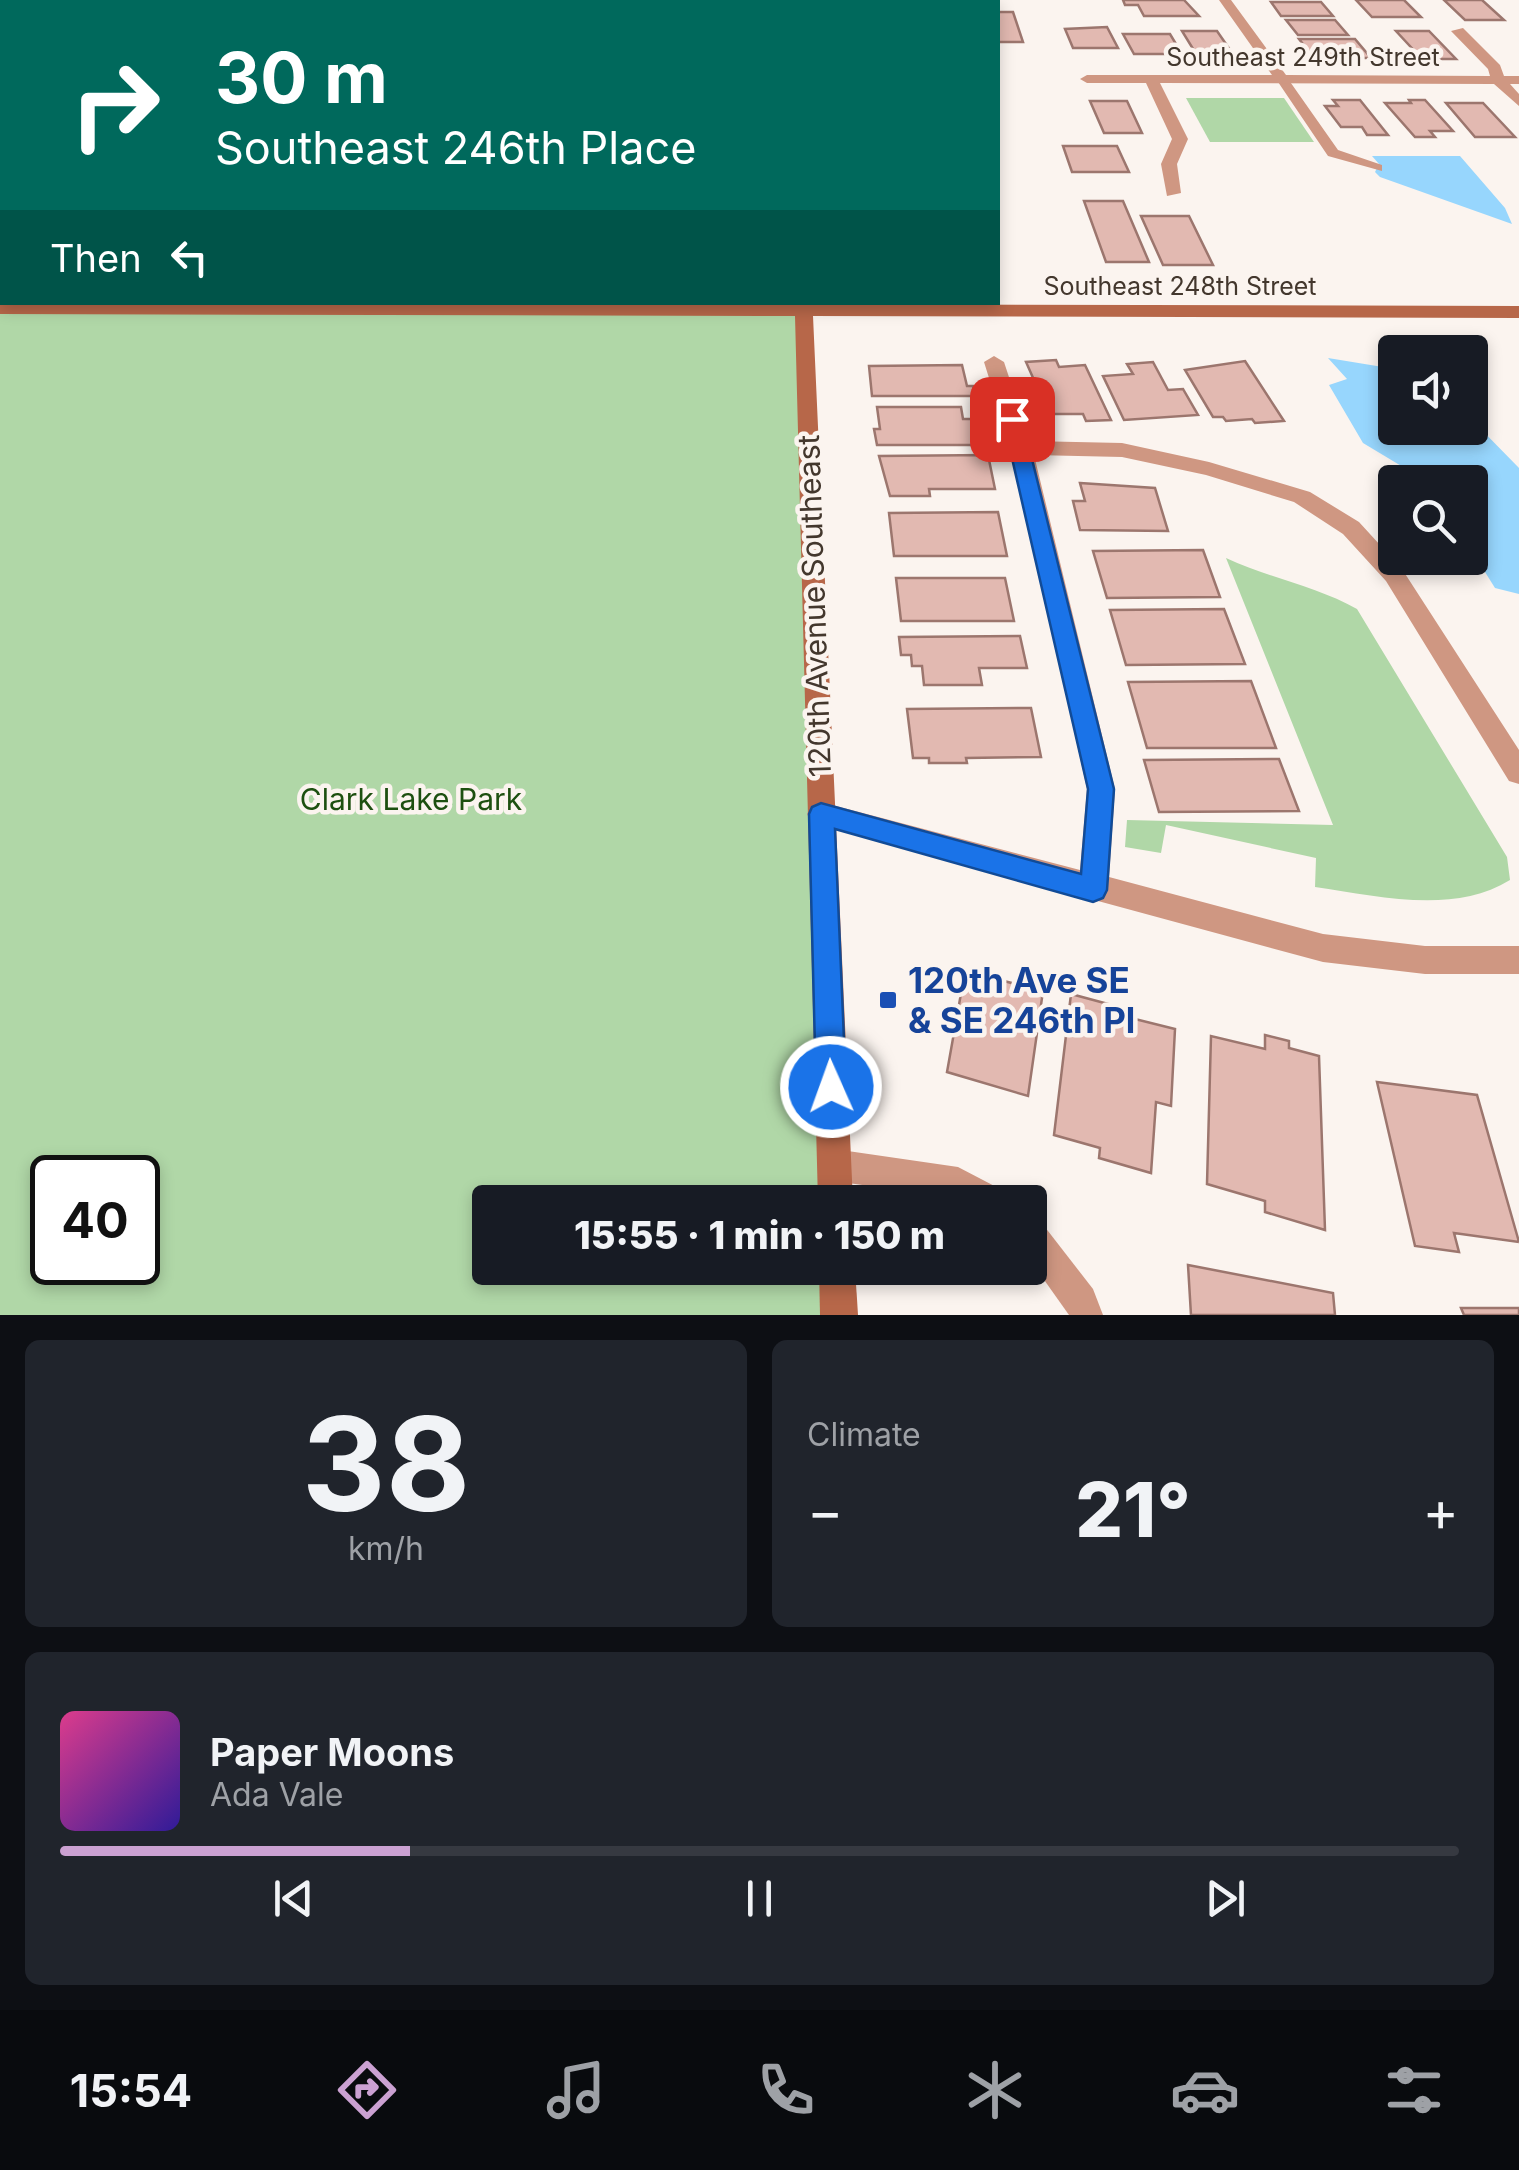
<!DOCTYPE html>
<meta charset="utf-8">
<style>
:root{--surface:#171b24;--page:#20242c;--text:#f1f3f6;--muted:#9ea1a6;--line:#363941;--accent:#cba1d2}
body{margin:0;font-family:Inter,sans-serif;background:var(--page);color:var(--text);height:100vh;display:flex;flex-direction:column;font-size:38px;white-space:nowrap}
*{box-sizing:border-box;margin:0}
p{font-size:32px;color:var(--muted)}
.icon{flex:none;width:55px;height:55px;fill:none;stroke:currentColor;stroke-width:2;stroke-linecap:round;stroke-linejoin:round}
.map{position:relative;height:1315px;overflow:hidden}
.drawer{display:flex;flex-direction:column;gap:25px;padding:25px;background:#0d0f14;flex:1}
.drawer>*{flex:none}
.guide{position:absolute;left:0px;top:0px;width:1000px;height:305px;box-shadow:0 5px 15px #0003;background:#00695c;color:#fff;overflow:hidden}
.buttons{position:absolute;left:1378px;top:335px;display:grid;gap:20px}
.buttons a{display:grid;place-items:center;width:110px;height:110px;border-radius:10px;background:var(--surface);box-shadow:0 5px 15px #0003;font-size:50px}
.speed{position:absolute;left:30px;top:1155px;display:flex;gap:20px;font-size:50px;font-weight:700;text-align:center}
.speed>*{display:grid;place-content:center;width:130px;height:130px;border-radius:50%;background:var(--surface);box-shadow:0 5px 15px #0003;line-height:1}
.speed .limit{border:5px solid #111;border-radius:15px;background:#fff;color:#111}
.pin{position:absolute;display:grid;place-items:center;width:85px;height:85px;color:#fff;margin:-42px;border-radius:20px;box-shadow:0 5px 15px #0006}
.me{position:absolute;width:110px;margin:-55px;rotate:358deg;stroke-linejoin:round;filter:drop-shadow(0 0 8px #0008)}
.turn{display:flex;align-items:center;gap:35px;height:210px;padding:0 50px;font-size:45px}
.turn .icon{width:130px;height:130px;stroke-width:2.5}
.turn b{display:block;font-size:70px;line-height:85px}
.then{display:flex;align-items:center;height:95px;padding:0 50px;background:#0003;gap:20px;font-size:38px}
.big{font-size:75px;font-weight:800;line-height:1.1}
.drawer .widget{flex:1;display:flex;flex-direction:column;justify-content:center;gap:15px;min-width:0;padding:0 35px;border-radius:15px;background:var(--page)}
.drawer .dial{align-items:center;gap:0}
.dial b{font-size:130px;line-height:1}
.song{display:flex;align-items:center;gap:30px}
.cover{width:120px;height:120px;border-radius:15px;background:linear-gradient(135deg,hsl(330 70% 55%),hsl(250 70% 35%))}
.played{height:10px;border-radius:5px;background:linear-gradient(90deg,var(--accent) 25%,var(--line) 25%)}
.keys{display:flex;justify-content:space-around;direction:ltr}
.heat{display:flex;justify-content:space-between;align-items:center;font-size:55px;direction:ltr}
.drawer .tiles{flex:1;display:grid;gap:25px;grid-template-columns:1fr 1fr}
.widget:last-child{grid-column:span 2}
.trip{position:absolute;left:472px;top:1185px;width:575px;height:100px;border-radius:10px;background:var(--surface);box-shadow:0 5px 15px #0003;font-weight:800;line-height:100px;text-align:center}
.dock{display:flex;height:160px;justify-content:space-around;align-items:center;background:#090b0e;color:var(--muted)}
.dock .icon{width:70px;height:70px}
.dock .active{color:var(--accent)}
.dock b{font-size:45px;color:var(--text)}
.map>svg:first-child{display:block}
.green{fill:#b0d7a7;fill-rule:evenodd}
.water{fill:#97d6fd}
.building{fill:#e2b9b1;stroke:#9c766e;stroke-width:2.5}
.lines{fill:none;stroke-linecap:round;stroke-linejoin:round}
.lane{fill:#cf9782;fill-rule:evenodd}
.street{fill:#cf9782;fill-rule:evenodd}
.secondary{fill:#b76749;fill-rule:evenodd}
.route{fill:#1a73e8;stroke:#114b97;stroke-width:2.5}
.transit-dot{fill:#1a4fb4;stroke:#fbf4ef;stroke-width:4}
.labels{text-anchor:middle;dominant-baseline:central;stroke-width:9;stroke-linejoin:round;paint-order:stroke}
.far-street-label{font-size:25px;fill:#43372d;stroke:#fbf4ef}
.street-label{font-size:30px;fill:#43372d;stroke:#fbf4ef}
.park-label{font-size:30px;fill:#1d5010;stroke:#fbf4ef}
.near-transit-label{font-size:35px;font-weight:bold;fill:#164399;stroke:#fbf4ef;text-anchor:start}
</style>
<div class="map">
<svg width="1519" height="1315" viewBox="0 0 1519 1315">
<rect width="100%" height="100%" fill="#fbf4ef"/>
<g class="green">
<polygon points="1186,98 1284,98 1314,142 1210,142"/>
<path d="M0 308 804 309 835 1202H490V1268H837L839 1315H0ZM52 1178H138V1262H52Z"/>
<path d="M1226 558C1269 578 1318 587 1357 609L1507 857 1510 880C1453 915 1378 896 1315 887L1316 858 1166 825 1161 853 1125 847 1127 820 1333 825Z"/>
</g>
<g class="water">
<polygon points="1372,156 1460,156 1505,208 1512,224 1380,177 1375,172 1379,164"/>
<polygon points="1328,358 1395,369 1395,428 1470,428 1470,418 1519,468 1519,594 1495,588 1470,548 1470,482 1428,482 1363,443 1329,385 1347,379"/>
</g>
<g class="building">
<polygon points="1123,0 1184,0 1199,16 1144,16 1138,5 1125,5"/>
<polygon points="1356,0 1404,0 1421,17 1372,17"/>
<polygon points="1444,0 1482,0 1504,20 1465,20"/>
<polygon points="1271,2 1321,2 1333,16 1281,16"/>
<polygon points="998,12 1013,12 1023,42 998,42"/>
<polygon points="1286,20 1335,20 1348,35 1298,35"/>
<polygon points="1107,27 1118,48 1073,48 1065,29"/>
<polygon points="1182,31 1217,31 1235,57 1198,57"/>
<polygon points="1396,31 1429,31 1456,59 1422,59"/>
<polygon points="1123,34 1170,34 1182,54 1134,54"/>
<polygon points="1299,39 1355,39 1371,58 1314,58"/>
<polygon points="1333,100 1360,100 1388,135 1367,135 1362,127 1341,127 1325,106 1338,106"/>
<polygon points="1409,100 1425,100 1453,131 1430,131 1435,137 1415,137 1385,103 1411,103"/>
<polygon points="1090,101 1127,101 1142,133 1104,133"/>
<polygon points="1446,103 1483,103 1515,137 1475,137"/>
<polygon points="1063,146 1117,146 1129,172 1072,172"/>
<polygon points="1084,201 1123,201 1149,262 1106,262"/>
<polygon points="1141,216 1189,216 1213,265 1163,265"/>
<polygon points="1056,360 1059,367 1085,365 1111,420 1086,421 1083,414 1042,414 1032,390 1038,389 1026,362"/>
<polygon points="1245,361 1284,421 1255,423 1252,419 1226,421 1223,417 1213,417 1185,370"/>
<polygon points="1153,362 1168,390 1183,389 1198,415 1124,420 1103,376 1133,374 1127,364"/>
<polygon points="962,365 967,386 973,386 975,396 872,396 869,366"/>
<polygon points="877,407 961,407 963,419 980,419 985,445 877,445 874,429 880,429"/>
<polygon points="988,455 995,489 929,489 930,496 890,496 879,456"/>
<polygon points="1080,483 1155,488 1168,531 1080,530 1073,501 1085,501"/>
<polygon points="998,512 1007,556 894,556 889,513"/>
<polygon points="1203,550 1220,597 1107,598 1093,551"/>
<polygon points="896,578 1005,578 1014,621 901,621"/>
<polygon points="1224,609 1245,664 1126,665 1110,610"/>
<polygon points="1020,636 1027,668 979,668 982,685 924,685 922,666 912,666 911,655 901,655 899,637"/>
<polygon points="1251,681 1276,748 1147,748 1128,682"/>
<polygon points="1031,708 1041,757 966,758 967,763 929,763 929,758 913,758 907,709"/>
<polygon points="1279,759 1299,811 1159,812 1144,760"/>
<polygon points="965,971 1043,991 1028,1096 947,1072"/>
<polygon points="1071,994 1123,1008 1123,1016 1175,1029 1171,1106 1156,1102 1151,1173 1099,1158 1100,1148 1054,1135"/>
<polygon points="1265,1035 1289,1041 1289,1048 1319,1056 1325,1230 1265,1212 1265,1201 1207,1184 1211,1036 1265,1049"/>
<polygon points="1377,1082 1477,1095 1519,1242 1454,1233 1459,1252 1415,1246"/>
<polygon points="1188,1265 1333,1293 1335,1315 1191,1315"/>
<polygon points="1461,1308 1519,1308 1519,1315 1464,1315"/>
</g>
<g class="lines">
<g class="lane">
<polygon points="1278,76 1286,76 1338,150 1382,165 1382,171 1328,156 1276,79"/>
<polygon points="834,1149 958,1167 1004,1191 1009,1202 962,1202 954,1198 834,1181 823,1176 818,1165 823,1154"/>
<polygon points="1030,1217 1041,1222 1093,1289 1103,1315 1069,1315 1030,1260"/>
</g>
<g class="street">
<polygon points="908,0 920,0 921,2 909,2"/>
<polygon points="1219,0 1231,0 1286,75 1490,76 1488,69 1451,31 1463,28 1500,65 1504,76 1519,76 1519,84 1510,84 1519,94 1519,106 1494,84 1160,83 1188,139 1177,164 1181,193 1167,196 1161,164 1172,139 1146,83 1087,83 1080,79 1087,75 1272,75"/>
<polygon points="994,356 1004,362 1030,441 1122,443 1209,462 1310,492 1359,522 1402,569 1519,750 1519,784 1509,781 1386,581 1343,534 1294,502 1206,475 1122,457 1034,455 1115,789 1109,877 1323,934 1425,946 1519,946 1519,974 1425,974 1323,962 1098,901 1093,903 1081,897 811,822 807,814 811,806 821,802 1080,870 1087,789 1011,448 984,362"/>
</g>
<g class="secondary">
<polygon points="0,302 1519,306 1519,318 813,316 853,1202 818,1202 795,316 0,314"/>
<polygon points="819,1268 855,1268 858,1315 820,1315"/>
</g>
</g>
<polygon class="route" points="1012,413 1022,419 1114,789 1107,890 1103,898 1093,902 835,829 846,1087 842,1097 831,1102 820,1097 816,1087 809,814 812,807 821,803 1081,874 1088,789 1003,419"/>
<rect class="transit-dot" x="878" y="990" width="20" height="20" rx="5"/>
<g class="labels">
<g class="far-street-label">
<text x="1303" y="57">Southeast 249th Street</text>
<text x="1180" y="286">Southeast 248th Street</text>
</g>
<g class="street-label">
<text transform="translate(814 606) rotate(-92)">120th Avenue Southeast</text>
</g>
<g class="park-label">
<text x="411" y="799">Clark Lake Park</text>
</g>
<g class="near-transit-label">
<text x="908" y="980">120th Ave SE<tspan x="908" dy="40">&amp; SE 246th Pl</tspan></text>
</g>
</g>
</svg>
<div class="buttons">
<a><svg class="icon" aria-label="sound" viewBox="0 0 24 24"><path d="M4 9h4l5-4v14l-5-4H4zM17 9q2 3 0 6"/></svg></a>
<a><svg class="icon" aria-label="search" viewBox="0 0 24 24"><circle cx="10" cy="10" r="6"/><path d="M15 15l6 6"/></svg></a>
</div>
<div class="speed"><div class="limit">40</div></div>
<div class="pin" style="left:1012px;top:419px;background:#d93025"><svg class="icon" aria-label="arrive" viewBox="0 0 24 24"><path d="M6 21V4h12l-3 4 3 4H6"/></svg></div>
<svg class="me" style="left:831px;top:1087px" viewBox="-20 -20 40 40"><circle r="17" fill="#1a73e8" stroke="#fff" stroke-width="3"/><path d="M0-11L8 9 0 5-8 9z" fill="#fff"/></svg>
<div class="trip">15:55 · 1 min · 150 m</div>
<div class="guide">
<div class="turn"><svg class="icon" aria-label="right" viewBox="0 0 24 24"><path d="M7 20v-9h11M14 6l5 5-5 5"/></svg><div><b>30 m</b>Southeast 246th Place</div></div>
<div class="then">Then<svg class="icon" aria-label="left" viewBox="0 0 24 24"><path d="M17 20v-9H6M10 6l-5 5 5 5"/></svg></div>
</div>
</div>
<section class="drawer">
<div class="tiles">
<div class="widget dial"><b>38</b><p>km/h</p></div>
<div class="widget"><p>Climate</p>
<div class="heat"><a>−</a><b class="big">21°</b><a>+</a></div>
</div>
<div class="widget">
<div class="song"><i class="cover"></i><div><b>Paper Moons</b><p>Ada Vale</p></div></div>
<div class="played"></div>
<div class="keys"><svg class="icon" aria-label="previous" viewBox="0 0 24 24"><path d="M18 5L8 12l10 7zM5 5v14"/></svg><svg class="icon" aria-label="pause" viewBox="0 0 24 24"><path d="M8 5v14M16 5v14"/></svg><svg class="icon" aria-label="next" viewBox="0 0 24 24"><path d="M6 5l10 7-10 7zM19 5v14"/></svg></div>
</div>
</div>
</section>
<nav class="dock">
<b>15:54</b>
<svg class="icon active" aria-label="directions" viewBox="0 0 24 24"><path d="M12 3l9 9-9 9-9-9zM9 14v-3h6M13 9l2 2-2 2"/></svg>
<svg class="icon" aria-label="music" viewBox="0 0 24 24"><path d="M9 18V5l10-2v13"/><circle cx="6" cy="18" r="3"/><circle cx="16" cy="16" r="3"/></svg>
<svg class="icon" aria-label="phone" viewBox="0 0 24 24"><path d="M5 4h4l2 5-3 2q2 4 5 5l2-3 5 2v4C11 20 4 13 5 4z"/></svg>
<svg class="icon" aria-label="climate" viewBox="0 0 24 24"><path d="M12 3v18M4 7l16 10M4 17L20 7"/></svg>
<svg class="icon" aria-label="car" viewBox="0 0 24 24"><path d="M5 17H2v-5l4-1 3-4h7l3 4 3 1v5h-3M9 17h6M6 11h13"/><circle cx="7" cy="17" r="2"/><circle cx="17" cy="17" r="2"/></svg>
<svg class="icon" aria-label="filters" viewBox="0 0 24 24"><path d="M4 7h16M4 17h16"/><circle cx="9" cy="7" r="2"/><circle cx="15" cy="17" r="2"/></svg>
</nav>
